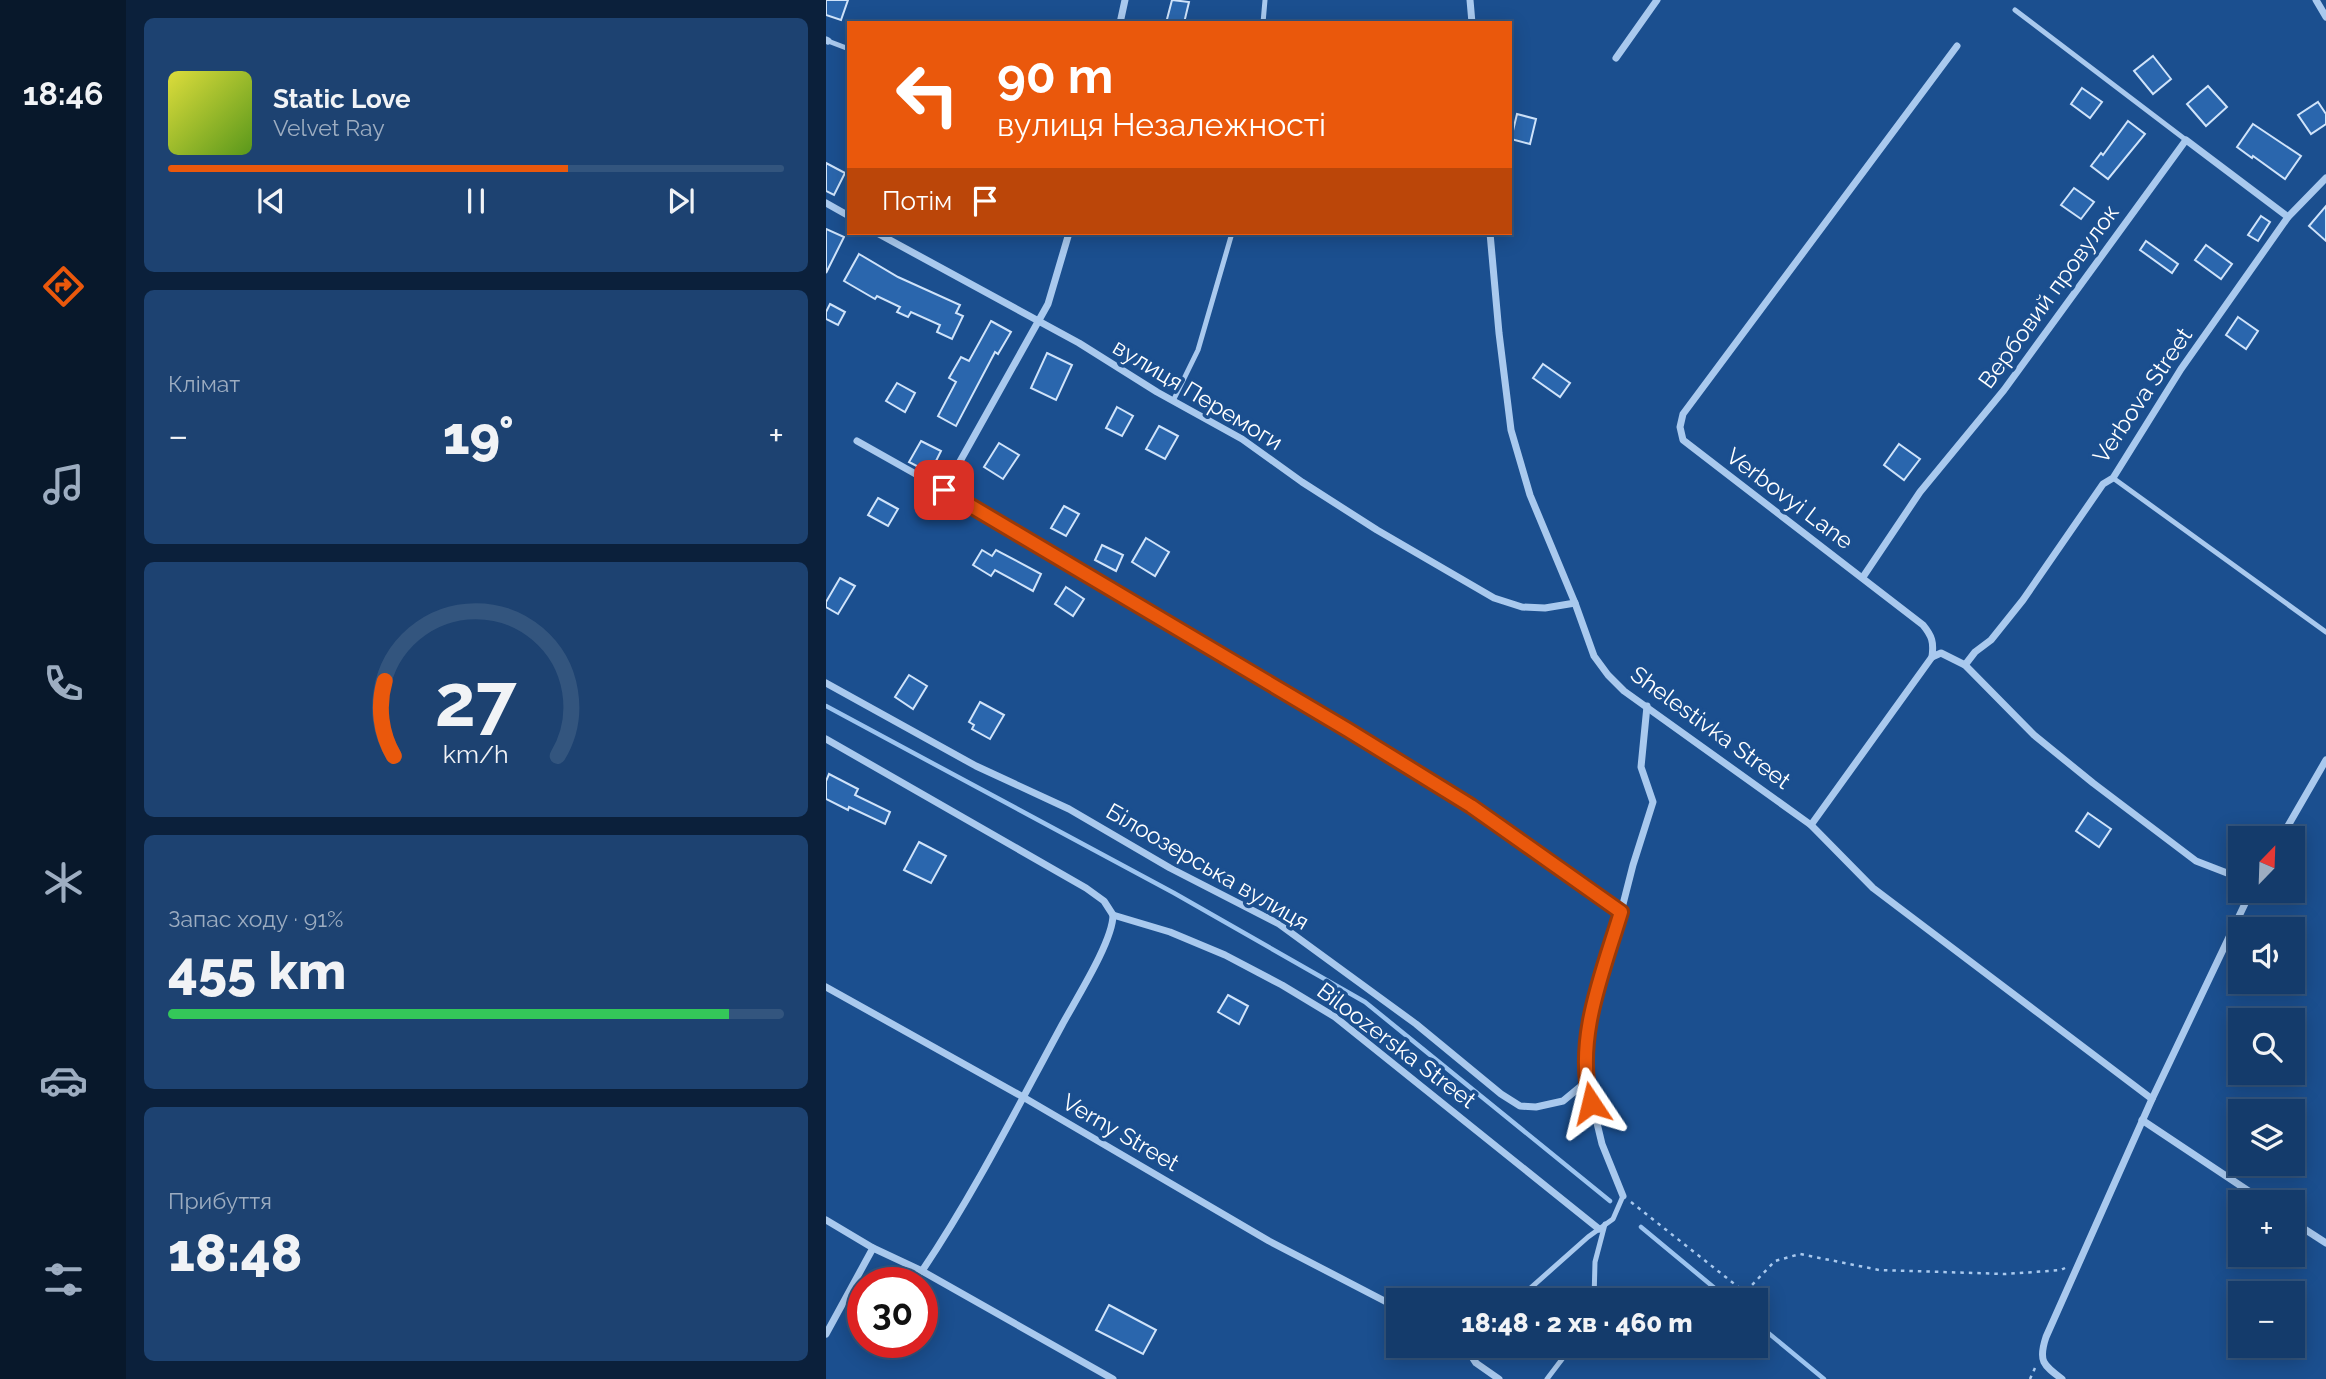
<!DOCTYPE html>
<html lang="uk">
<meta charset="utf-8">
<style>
:root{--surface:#143b6b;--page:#1d4271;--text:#f1f3f6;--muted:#9dadc1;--line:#33557e;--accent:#ea580c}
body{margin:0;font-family:Raleway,sans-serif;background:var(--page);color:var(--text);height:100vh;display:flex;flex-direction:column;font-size:26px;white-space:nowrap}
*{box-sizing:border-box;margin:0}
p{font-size:23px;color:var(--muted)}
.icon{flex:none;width:38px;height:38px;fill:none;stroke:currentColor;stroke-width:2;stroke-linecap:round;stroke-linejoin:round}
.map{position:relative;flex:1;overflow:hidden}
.details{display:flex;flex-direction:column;gap:18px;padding:18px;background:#0b203b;width:700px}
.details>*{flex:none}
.top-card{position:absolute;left:21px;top:21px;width:665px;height:214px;border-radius:0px;box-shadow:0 4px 18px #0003,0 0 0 2px var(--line);background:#ea580c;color:#fff;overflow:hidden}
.needle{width:46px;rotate:23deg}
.fabs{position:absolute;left:1402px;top:826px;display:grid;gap:14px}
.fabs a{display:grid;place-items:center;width:77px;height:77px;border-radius:0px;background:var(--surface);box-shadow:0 4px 18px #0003,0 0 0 2px var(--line);font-size:35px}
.speed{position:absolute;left:21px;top:1267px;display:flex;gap:14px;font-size:35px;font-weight:700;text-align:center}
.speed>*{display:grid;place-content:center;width:91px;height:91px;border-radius:50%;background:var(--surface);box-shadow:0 4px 18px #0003,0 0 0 2px var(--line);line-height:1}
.speed .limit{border:10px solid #d22;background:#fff;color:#111}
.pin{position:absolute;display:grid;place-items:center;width:60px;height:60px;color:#fff;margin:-30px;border-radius:14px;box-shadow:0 4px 10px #0006}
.me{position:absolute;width:77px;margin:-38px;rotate:350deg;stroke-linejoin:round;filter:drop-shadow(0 0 5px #0008)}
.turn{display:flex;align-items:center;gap:24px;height:147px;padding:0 35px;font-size:32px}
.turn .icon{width:91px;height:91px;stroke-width:2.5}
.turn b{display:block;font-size:49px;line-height:60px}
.then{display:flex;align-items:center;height:66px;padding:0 35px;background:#0003;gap:14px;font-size:26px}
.big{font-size:52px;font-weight:800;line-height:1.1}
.details .widget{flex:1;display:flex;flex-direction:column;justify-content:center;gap:10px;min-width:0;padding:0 24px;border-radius:10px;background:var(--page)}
.details .dial{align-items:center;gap:0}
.dial svg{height:182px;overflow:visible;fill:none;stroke:var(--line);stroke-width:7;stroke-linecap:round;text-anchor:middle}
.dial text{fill:var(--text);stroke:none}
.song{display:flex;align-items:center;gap:21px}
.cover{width:84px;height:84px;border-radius:10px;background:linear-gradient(135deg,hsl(60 70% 55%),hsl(90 70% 35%))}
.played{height:7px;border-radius:4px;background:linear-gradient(90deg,var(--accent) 65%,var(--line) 65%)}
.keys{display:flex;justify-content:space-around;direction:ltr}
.heat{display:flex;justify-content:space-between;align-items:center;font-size:38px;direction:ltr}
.charge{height:10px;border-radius:5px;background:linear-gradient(90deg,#34c759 91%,var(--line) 0)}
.trip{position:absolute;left:560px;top:1288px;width:382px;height:70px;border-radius:0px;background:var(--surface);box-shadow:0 4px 18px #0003,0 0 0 2px var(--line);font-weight:800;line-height:70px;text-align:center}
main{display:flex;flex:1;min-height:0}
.tabs{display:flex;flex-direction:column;width:126px;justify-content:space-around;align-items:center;background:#08182b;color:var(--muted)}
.tabs .icon{width:49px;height:49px}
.tabs .active{color:var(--accent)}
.tabs b{font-size:32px;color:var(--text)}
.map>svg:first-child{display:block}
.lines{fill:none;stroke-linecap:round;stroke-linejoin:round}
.stream{stroke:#9cc4f0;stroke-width:4.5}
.building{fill:#2a66ad;stroke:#cfe3fa;stroke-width:2}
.path{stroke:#a9c9ee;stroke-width:2.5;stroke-dasharray:3.5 5;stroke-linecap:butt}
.service{stroke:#a9c9ee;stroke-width:5}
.minor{stroke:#a9c9ee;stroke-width:7}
.route-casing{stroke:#983908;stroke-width:18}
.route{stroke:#ea580c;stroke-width:12}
.labels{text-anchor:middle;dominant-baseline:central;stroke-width:7;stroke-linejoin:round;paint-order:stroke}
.street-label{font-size:23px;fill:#fff;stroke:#1b4f8f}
</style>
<main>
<nav class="tabs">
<b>18:46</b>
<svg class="icon active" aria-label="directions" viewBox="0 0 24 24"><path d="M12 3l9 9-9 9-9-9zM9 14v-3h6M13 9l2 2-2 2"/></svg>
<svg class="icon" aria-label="music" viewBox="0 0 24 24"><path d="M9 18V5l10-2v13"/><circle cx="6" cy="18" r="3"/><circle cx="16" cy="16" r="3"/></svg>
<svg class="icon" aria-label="phone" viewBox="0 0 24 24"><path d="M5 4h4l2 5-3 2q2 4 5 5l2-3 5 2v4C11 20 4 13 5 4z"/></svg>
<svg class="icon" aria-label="climate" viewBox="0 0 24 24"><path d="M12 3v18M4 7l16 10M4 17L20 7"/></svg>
<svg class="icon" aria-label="car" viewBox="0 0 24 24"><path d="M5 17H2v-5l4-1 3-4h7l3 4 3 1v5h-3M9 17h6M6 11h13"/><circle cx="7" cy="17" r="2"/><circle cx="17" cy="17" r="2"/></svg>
<svg class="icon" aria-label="filters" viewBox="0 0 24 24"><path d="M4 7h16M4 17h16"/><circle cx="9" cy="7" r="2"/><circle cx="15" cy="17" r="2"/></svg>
</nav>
<section class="details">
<div class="widget">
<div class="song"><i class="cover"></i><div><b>Static Love</b><p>Velvet Ray</p></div></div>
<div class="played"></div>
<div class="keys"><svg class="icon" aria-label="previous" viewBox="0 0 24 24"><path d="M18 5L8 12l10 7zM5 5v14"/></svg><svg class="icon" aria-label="pause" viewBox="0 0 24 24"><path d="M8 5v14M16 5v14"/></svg><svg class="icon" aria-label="next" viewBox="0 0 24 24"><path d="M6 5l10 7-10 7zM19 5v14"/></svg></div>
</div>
<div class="widget"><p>Клімат</p>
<div class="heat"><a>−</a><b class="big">19°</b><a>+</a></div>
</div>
<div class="widget dial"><svg viewBox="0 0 100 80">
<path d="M14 69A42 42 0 1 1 86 69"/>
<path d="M14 69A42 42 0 0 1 10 36" stroke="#ea580c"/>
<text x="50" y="56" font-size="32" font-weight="700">27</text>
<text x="50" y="72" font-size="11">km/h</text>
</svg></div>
<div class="widget"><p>Запас ходу · 91%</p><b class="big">455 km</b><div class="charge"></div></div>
<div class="widget"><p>Прибуття</p><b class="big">18:48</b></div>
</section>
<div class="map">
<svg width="1500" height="1379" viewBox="0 0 1500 1379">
<rect width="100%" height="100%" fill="#1b4f8f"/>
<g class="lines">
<g class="stream">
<polyline points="0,706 348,893 539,1002 784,1201"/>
<polyline points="815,1227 903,1300"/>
<polyline points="929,1322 998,1379"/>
</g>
</g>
<g class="building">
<polygon points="0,0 22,0 15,20 0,15"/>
<polygon points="346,0 363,2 358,23 340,23"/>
<polygon points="1327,56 1345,79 1327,94 1308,71"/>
<polygon points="1382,86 1401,107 1380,126 1361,104"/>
<polygon points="1256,88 1276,102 1264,118 1245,104"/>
<polygon points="1492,102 1500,114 1500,124 1485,134 1472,115"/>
<polygon points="691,114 710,119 704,144 685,139"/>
<polygon points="1302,121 1319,134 1282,179 1265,166 1275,153 1277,155"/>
<polygon points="1427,124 1475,156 1459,179 1427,156 1426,158 1411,147"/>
<polygon points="0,163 19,173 8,195 0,191"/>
<polygon points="1248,188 1268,202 1255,219 1235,205"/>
<polygon points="1500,206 1500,241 1483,226"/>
<polygon points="1435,216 1444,222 1432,241 1422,235"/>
<polygon points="0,229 18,237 0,273"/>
<polygon points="1320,241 1352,264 1346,273 1314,250"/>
<polygon points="1380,245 1406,264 1395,279 1369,260"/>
<polygon points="33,254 72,277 134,305 130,313 137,316 126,339 111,332 114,325 85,312 82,317 71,312 74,307 51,296 49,299 18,281"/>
<polygon points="4,304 19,312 12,325 0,319 0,312"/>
<polygon points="1412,317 1432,331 1420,349 1400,335"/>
<polygon points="165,321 185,332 172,354 169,352 130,426 112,416 130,382 123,378 135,357 143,361"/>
<polygon points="221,353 246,365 230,400 205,388"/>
<polygon points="717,364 744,383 734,397 707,378"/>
<polygon points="71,383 89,393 79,412 60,401"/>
<polygon points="291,407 307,416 296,436 280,428"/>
<polygon points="333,426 352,436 339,459 320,449"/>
<polygon points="95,441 115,451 104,473 83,462"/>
<polygon points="173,443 193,455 177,479 158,467"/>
<polygon points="1073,444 1094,459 1078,480 1058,465"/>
<polygon points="52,498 72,509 62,526 42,515"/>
<polygon points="238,506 253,514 240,536 225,528"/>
<polygon points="320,538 343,552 329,576 306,562"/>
<polygon points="276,545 297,555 290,571 269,560"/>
<polygon points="156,550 166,556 170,550 215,574 207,591 169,570 165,576 147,565"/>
<polygon points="14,578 29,586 12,614 0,607 0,602"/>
<polygon points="240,587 258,599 247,616 229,604"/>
<polygon points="83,675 101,686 87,709 69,697"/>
<polygon points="154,702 178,715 164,739 146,729 148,725 143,722"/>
<polygon points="3,774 32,789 29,795 64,812 59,824 23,807 22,810 0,799 0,781"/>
<polygon points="1262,813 1285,829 1273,847 1250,831"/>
<polygon points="93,842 120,856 105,883 78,870"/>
<polygon points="402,995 422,1006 413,1024 392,1012"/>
<polygon points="283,1305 330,1330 317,1354 270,1330"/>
</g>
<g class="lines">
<g class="path">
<polyline points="805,1202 916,1290 926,1285 949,1261 974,1254 1053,1270 1180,1274 1235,1270 1239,1268"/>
<polyline points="1204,1379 1209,1368"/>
</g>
<g class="service">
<polyline points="1189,10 1360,140"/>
<polyline points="437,23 439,0"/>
<polyline points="2,41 23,49"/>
<polyline points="347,401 372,350 406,233"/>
<polyline points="1287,478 1500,632"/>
<polyline points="691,1300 762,1237 787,1219 797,1196"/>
<polyline points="768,1300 769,1262 779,1224"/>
<polyline points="721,1379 746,1346"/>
</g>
<g class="minor">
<polyline points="644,0 646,23"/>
<polyline points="1490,0 1500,17"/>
<polyline points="294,23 299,0"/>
<polyline points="0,40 2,41"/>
<path d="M1131 46 857 414 854 427 857 440 1097 625C1106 636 1108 642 1106 657L1115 653 1139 665 1208 735 1267 783 1370 861 1414 878"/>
<polyline points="790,58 831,0"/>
<polyline points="0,203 23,216"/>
<polyline points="51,233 253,343 331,392 416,439 476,482 551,530 668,598 696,607 719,608 749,603"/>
<polyline points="664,233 673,333 685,430 704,495 749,603 768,656 782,675 798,691 985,825 1047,888 1326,1099"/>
<polyline points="31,441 118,490 522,730 645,806 795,912 807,865 827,802 815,767 821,706"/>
<polyline points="118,490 222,304 243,233"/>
<polyline points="1037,577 1094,492 1178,390 1360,140 1462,217"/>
<polyline points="1139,665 1149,652 1165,640 1197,600 1277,484 1287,478 1355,369 1462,217 1500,178"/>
<polyline points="0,683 150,766 243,809 344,868 453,924 590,1024 675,1094 694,1106 710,1107 737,1101 760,1082"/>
<polyline points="0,739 260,888 278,901 287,915 344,932 399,955 456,985 509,1017 773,1229"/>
<polyline points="985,825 1106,657"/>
<polyline points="1455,838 1500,760"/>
<polyline points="795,912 767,1013 759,1073 776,1144 797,1196"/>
<polyline points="0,987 197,1097 443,1241 572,1308"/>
<polyline points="1316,1120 1439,1202"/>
<polyline points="0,1220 47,1248 96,1271 287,1379"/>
<polyline points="1466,1221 1500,1243"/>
<path d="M96 1271C149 1192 191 1108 236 1025 250 999 287 941 287 915"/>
<polyline points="0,1334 47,1248"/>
<polyline points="639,1346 650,1363 673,1379"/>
<path d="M1236 1379C1217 1365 1212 1361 1220 1337L1326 1099 1425 891"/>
</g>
</g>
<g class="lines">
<defs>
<path id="route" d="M118 490 522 730 645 806 795 912C777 972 748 1040 765 1103"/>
</defs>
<use href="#route" class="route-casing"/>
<use href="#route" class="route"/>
</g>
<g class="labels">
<g class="street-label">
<text transform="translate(1222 296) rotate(-54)">Вербовий провулок</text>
<text transform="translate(372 394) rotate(31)">вулиця Перемоги</text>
<text transform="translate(1316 395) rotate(-56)">Verbova Street</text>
<text transform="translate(964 498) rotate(37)">Verbovyi Lane</text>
<text transform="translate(885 727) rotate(36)">Shelestivka Street</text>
<text transform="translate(382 866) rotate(30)">Білоозерська вулиця</text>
<text transform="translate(571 1045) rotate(37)">Biloozerska Street</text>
<text transform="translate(295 1132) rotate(30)">Verny Street</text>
</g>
</g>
</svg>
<div class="fabs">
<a><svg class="needle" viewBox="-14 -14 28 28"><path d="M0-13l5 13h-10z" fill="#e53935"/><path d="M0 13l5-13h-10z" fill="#9dadc1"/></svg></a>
<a><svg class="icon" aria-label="sound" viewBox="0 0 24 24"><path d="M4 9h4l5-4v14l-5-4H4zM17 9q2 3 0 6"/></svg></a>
<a><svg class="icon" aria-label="search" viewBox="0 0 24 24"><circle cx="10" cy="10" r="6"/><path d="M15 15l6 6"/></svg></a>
<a><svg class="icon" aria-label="layers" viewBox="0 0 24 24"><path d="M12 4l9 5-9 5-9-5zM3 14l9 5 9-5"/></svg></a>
<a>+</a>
<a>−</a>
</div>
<div class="speed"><div class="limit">30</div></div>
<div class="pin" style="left:118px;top:490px;background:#d93025"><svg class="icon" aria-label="arrive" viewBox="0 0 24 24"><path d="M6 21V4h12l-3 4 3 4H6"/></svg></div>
<svg class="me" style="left:765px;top:1103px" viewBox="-20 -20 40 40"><path d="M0-17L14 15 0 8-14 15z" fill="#ea580c" stroke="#fff" stroke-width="4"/></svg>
<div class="trip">18:48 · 2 хв · 460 m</div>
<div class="top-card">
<div class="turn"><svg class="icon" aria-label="left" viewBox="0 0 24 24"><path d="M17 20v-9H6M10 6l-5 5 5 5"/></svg><div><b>90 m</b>вулиця Незалежності</div></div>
<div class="then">Потім<svg class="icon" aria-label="arrive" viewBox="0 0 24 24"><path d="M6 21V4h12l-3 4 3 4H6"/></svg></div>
</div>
</div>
</main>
